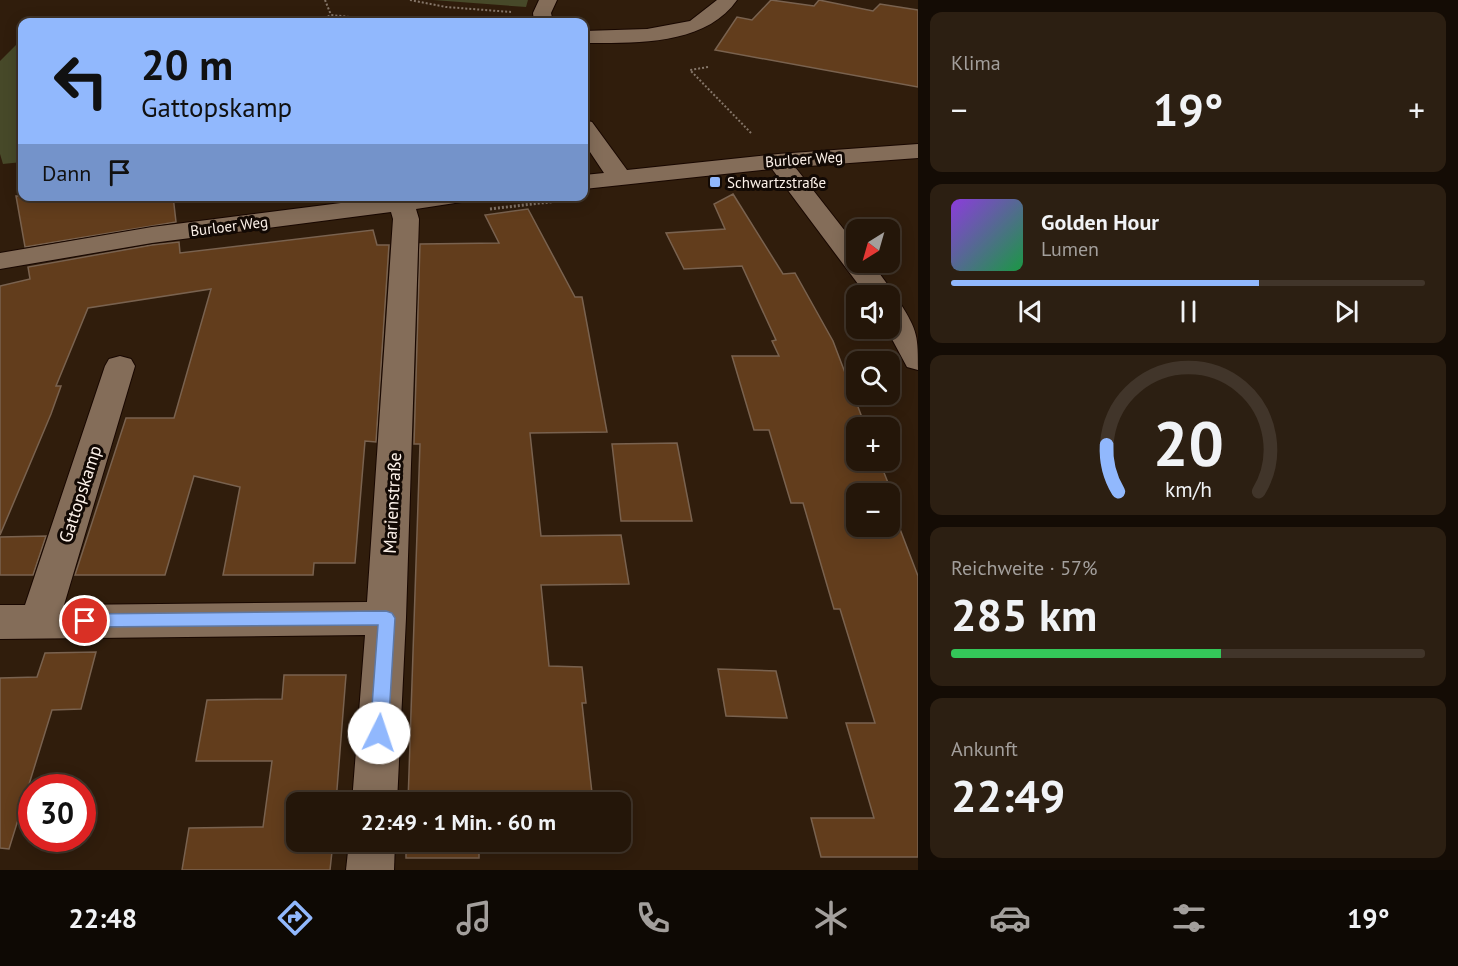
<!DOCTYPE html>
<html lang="de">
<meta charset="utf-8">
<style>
:root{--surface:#241609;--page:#2c1f12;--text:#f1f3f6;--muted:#a39f9c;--line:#41352a;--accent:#91b8fd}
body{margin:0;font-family:"PT Sans",sans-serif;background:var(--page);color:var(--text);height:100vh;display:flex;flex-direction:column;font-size:22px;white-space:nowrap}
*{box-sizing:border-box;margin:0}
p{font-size:20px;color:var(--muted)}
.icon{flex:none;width:33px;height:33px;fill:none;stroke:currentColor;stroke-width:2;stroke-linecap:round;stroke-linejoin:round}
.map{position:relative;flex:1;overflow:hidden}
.drawer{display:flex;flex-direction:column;gap:12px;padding:12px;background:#140c05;width:540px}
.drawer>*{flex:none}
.banner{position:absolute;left:18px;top:18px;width:570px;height:183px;border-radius:12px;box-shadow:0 3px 15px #0003,0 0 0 2px var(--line);background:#91b8fd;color:#111;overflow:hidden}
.needle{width:39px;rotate:217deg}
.tools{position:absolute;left:846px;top:219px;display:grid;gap:12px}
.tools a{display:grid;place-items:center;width:54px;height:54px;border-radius:12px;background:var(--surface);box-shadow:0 3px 15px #0003,0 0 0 2px var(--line);font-size:30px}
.speed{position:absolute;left:18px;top:774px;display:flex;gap:12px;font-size:30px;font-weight:700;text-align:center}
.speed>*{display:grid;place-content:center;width:78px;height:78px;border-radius:50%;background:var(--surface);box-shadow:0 3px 15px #0003,0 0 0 2px var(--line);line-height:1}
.speed .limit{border:9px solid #d22;background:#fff;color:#111}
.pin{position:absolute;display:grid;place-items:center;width:51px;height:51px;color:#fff;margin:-26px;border:3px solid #fff;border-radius:50%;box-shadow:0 2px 6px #0007}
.me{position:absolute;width:66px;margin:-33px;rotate:4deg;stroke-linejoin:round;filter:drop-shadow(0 0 4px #0008)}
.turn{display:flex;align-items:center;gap:21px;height:126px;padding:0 24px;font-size:27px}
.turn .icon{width:78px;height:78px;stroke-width:2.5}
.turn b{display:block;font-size:42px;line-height:51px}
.then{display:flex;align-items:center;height:57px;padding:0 24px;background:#0003;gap:12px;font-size:22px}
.big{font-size:45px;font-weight:600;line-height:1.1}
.drawer .widget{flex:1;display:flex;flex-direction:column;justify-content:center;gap:9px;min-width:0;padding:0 21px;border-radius:12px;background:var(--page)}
.drawer .dial{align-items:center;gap:0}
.dial svg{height:156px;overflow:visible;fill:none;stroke:var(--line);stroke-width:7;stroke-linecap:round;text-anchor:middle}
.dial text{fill:var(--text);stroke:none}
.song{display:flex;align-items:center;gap:18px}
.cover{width:72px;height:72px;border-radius:9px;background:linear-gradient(135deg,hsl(270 70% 55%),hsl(140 70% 35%))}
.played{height:6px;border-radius:3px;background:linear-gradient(90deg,var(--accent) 65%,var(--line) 65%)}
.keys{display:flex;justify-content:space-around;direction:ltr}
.heat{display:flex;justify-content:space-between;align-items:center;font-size:33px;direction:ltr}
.charge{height:9px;border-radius:4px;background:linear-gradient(90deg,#34c759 57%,var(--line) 0)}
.trip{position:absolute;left:286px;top:792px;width:345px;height:60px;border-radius:12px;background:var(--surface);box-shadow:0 3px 15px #0003,0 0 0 2px var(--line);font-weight:600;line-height:60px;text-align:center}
.dock{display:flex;height:96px;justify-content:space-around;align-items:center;background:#0e0904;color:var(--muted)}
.dock .icon{width:42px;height:42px}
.dock .on{color:var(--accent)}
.dock b{font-size:27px;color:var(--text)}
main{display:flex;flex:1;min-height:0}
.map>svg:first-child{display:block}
.green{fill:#474929}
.building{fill:#623d1c;stroke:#79624f;stroke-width:1.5;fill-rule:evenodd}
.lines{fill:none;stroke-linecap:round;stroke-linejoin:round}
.minor-casing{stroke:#180700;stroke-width:2}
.path-far1{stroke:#857669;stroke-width:2;stroke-dasharray:2 2;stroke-linecap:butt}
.path{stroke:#857669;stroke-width:3;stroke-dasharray:2 2;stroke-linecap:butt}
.minor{fill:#846d59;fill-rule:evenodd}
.route{fill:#91b8fd;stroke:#5e78a4;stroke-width:1.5}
.poi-dot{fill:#91b8fd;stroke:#120904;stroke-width:2}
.labels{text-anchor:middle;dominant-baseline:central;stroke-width:6;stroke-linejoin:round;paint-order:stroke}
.far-street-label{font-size:15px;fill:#fdf2ea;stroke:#120904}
.far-poi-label{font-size:15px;fill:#fdf2ea;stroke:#120904;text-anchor:start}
.street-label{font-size:18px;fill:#fdf2ea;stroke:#120904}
</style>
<main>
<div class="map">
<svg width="918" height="870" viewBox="0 0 918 870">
<rect width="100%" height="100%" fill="#301d0c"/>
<g class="green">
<polygon points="433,0 528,0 526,7"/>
<polygon points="22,39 22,162 3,164 0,154 0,61"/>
</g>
<g class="building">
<polygon points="771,0 814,6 819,0 873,11 880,4 918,10 918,87 715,50 737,17 752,20"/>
<path d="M733 194 783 274 795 273 833 341 866 428H856V460H879L896 503H890L918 576V857H821L811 818H874L846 723H875L840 609H834L803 503H791L769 430H754L732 356H779L772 341 776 340 742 266 684 269 666 233 725 229 714 204ZM856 494H890V526H856Z"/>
<polygon points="16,196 173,196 176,222 25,247"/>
<polygon points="528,209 575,297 582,297 607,432 530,433 541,536 621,535 629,584 541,585 549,666 582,667 586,703 582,703 593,802 408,802 420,444 414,444 420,244 499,243 485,215"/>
<polygon points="373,230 377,245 389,245 376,442 365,441 355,563 314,563 313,575 223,575 240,487 194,476 165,575 75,575 126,418 174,418 211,289 88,308 56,386 61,386 51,414 0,535 0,286 30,279 28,267 152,245 179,242 180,253"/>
<polygon points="677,443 692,521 621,521 612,444"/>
<polygon points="46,536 33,575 0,575 0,537"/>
<polygon points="96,652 81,709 52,710 9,849 0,848 0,678 37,677 45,653"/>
<polygon points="718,669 776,671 787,718 726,716"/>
<polygon points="284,675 346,675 336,802 297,802 297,842 333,842 330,870 182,870 189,828 263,827 272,761 196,761 207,700 282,699"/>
<rect x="406" y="842" width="73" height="16"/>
</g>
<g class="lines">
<defs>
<g id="minor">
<polygon points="539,0 557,0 551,13 553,22 534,22 533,13"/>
<path d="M717 0H737C705 46 634 43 584 43V31L647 29 690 21Z"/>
<path d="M584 120 592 122 627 170 778 154 918 144V158L795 167 856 245V262H871L896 296 893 301 900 303C918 331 918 337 918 370L907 367 886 328H890V296H867L772 169 584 189V175L604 173 584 143Z"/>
<polygon points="396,196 471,196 468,201 416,209 419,219 406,618 397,802 352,802 365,635 0,639 0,605 25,605 105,366 109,359 120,356 131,359 135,366 64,605 367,602 393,219 391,212 152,243 0,269 0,253 152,227"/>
<polygon points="349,842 395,842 394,870 346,870"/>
</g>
</defs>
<use href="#minor" class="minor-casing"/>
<g class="path-far1">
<polyline points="325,0 331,15"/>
<polyline points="410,0 446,7 511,12"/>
<polyline points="317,22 331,15 399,22"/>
<polyline points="708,67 690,70 751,133"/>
</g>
<polyline class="path" points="490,209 566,200"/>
<use href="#minor" class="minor"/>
</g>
<polygon class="route" points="386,611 392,613 395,618 388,733 385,739 379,741 372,739 370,733 378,625 85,627 79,625 77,621 79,616 85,614"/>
<rect class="poi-dot" x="709" y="176" width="12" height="12" rx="3"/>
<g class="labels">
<g class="far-street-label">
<text transform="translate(804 159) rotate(-4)">Burloer Weg</text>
<text transform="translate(229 226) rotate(-7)">Burloer Weg</text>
</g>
<g class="far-poi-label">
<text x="727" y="182">Schwartzstraße</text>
</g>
<g class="street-label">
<text transform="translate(80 494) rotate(-72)">Gattopskamp</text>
<text transform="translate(392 503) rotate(-87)">Marienstraße</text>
</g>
</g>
</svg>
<div class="tools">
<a><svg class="needle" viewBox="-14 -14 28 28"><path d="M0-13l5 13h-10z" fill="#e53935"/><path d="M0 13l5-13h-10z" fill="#a39f9c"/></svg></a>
<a><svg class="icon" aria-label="sound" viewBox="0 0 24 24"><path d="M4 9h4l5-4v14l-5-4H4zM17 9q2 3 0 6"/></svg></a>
<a><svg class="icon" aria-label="search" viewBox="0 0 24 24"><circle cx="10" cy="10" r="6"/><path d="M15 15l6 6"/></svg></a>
<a>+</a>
<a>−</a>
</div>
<div class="speed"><div class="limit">30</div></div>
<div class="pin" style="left:85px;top:621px;background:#d93025"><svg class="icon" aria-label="arrive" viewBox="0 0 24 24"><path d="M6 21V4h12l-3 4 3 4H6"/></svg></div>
<svg class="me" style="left:379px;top:733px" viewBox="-20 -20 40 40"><circle r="19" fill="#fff"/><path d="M0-13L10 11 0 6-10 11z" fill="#91b8fd"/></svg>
<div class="trip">22:49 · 1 Min. · 60 m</div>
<div class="banner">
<div class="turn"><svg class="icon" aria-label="left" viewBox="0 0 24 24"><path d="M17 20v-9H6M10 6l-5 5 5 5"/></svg><div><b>20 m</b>Gattopskamp</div></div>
<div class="then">Dann<svg class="icon" aria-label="arrive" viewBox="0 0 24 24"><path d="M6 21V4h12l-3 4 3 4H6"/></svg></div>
</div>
</div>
<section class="drawer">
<div class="widget"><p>Klima</p>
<div class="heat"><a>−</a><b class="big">19°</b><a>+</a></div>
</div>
<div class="widget">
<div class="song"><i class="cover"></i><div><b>Golden Hour</b><p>Lumen</p></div></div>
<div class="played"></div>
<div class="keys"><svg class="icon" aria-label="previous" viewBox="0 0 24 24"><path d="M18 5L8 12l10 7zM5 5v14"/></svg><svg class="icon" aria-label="pause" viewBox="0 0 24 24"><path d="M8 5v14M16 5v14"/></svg><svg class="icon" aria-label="next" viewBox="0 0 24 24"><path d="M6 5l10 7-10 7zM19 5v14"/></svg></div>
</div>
<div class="widget dial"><svg viewBox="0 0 100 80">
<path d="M14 69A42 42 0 1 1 86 69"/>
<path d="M14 69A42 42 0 0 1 8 45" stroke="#91b8fd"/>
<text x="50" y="56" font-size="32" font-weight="700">20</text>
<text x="50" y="72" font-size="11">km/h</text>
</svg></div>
<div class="widget"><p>Reichweite · 57%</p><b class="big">285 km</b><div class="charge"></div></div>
<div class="widget"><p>Ankunft</p><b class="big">22:49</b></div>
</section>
</main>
<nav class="dock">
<b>22:48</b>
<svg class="icon on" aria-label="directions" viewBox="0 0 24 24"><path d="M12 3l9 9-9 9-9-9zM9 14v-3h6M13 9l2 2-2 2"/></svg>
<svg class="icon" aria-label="music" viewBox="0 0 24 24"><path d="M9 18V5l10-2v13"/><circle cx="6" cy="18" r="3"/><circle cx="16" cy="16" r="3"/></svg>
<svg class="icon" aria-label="phone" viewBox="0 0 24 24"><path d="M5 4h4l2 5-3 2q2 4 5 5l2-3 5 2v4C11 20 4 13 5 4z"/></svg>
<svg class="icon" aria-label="climate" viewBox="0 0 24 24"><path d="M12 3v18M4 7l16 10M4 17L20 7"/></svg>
<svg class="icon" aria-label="car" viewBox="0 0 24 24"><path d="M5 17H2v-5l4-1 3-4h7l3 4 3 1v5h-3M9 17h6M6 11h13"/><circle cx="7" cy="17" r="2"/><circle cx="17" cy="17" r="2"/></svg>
<svg class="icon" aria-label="filters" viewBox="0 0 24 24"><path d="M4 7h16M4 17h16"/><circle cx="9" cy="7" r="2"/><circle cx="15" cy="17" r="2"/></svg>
<b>19°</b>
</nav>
